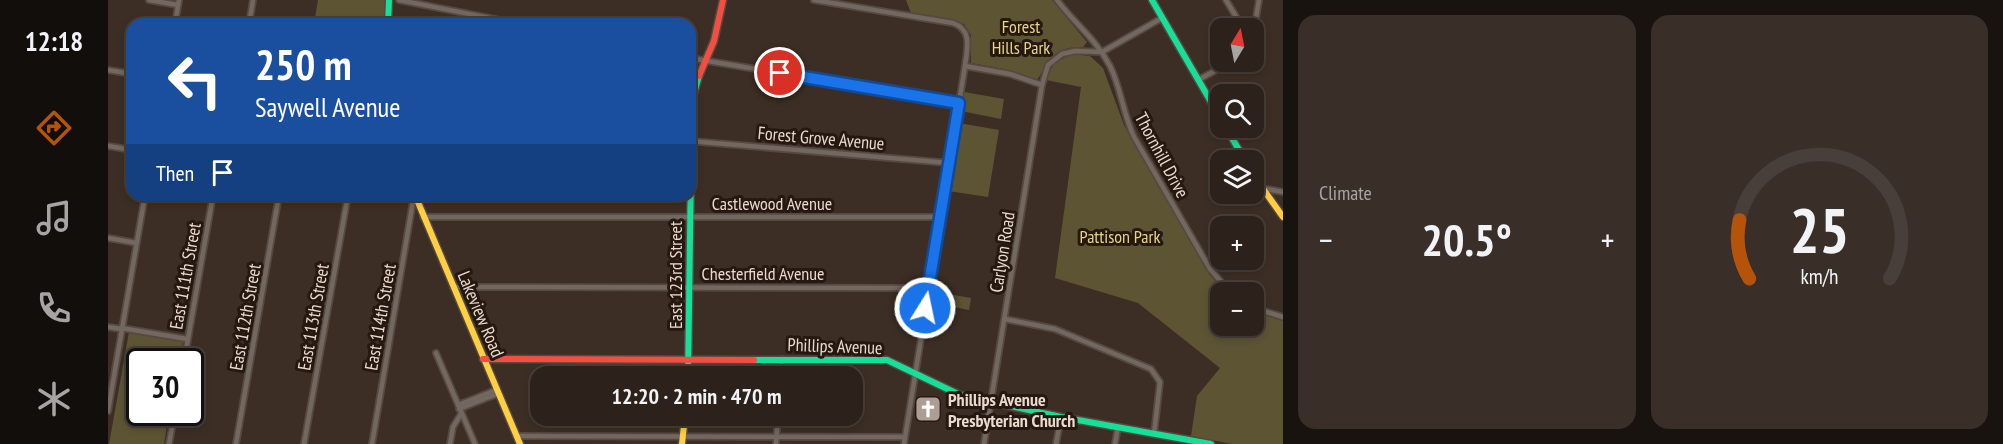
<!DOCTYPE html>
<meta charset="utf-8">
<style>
:root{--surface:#2d221b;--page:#392f28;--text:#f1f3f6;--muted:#a7a4a3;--line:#483f3a;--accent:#b45309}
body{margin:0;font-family:"PT Sans Narrow",sans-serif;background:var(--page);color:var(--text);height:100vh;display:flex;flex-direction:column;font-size:22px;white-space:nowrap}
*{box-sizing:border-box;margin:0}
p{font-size:20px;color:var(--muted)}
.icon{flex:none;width:33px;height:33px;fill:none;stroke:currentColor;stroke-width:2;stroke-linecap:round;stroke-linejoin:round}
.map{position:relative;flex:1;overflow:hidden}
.details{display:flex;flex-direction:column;gap:15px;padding:15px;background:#19130f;width:720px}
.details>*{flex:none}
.top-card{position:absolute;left:18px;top:18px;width:570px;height:183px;border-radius:18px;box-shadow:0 3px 9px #0003,0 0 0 2px var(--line);background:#1a4fa0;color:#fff;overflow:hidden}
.needle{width:39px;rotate:10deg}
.controls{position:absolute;left:1102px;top:18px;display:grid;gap:12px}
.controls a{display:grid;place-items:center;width:54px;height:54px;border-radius:12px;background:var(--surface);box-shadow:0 3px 9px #0003,0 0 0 2px var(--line);font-size:30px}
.speed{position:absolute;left:18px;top:348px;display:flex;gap:12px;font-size:30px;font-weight:700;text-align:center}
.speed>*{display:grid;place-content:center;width:78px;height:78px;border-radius:50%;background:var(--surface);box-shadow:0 3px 9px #0003,0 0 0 2px var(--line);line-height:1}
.speed .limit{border:3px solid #111;border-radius:9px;background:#fff;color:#111}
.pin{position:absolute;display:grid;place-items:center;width:51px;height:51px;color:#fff;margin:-26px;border:3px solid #fff;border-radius:50%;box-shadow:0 2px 6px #0007}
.me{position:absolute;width:66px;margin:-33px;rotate:10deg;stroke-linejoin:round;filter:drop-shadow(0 0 4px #0008)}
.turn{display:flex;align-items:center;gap:21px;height:126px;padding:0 30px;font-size:27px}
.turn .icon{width:78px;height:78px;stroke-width:2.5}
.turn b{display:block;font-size:42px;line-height:51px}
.then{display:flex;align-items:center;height:57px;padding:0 30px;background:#0003;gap:12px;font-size:22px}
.big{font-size:45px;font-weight:800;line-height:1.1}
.details .card{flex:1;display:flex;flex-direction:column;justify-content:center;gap:9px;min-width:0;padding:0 21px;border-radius:18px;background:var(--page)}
.details .dial{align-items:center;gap:0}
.dial svg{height:156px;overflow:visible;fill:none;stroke:var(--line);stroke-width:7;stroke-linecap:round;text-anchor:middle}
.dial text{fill:var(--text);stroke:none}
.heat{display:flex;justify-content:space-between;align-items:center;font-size:33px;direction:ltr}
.details .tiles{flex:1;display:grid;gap:15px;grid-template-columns:repeat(2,1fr)}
.trip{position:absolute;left:422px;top:366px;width:333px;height:60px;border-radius:18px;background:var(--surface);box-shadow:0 3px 9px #0003,0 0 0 2px var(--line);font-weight:800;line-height:60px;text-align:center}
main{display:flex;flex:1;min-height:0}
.menu{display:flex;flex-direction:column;width:108px;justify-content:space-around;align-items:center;background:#120e0b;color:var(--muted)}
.menu .icon{width:42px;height:42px}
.menu .on{color:var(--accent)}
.menu b{font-size:27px;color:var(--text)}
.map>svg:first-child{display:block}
.green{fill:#5d5434}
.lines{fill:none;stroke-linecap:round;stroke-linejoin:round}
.street-casing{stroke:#564941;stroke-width:8}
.fast-casing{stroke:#564941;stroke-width:9}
.slow-casing{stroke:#564941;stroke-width:9}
.jam-casing{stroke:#564941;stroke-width:9}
.street{stroke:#726860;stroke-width:4.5}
.fast{stroke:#16e098;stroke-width:6}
.slow{stroke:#ffcf43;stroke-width:6}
.jam{stroke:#f24e42;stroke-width:6}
.route-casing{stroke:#114b97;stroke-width:15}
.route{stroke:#1a73e8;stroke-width:10}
.labels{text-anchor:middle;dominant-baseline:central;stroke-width:6;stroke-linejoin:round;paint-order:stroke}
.park-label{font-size:18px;fill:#e8d683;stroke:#241810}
.street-label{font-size:18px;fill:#ebd9ce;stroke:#241810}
.poi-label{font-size:18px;font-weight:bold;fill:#ebd9ce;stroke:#241810;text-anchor:start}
</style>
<main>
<nav class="menu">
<b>12:18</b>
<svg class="icon on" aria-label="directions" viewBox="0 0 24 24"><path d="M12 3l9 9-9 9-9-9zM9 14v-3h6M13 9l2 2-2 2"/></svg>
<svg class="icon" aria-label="music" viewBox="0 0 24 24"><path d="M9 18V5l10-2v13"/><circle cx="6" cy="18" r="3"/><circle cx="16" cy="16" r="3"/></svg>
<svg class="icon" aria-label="phone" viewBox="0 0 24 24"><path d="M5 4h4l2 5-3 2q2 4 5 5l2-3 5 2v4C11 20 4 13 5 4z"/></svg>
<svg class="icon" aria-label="climate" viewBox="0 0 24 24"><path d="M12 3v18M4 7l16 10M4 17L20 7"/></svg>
</nav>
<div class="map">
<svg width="1175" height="444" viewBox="0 0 1175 444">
<rect width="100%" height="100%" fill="#3c2e24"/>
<g class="green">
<polygon points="210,0 281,0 280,24 206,24"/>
<path d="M798 0H944L979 42 975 47C945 46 943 60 929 80L896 69 863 63V35L856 24 803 13Z"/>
<polygon points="964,54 982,56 995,68 1016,125 1101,274 1117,292 1113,292 1113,326 1146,326 1146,312 1175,321 1175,444 1124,444 1083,436 1089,396 1112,368 1030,303 947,278 973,87 938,80 946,63"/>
<polygon points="856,92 896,99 893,119 853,111"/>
<polygon points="851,123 891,130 880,197 840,191"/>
<polygon points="823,291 863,298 861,310 821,302"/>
<polygon points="21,332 75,342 71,361 32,362 32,412 61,413 56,444 1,444"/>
</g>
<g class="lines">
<defs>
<g id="street">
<polyline points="41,0 70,5"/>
<polyline points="291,0 412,24"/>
<path d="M706 0 845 23C865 30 859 49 857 66L796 444"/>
<path d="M949 0C966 23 988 39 1002 66 1013 88 1015 114 1026 137L1102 269 1122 292"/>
<polyline points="1118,0 1135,28"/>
<polyline points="67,24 71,0"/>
<polyline points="141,24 145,0"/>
<polyline points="1146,30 1151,0"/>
<polyline points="582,58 851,103"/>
<polyline points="857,66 902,74 934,85"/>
<polyline points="0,70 24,74"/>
<polyline points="1090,80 1123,62"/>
<polyline points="582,141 841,163"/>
<polyline points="0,146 24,150"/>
<polyline points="1153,188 1175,192"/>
<polyline points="315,217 832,217"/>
<polyline points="0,238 28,243"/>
<polyline points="345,287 820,288"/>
<polyline points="1146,308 1175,317"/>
<polyline points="897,319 947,329 1043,369 1052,382 1046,434"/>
<polyline points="0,327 13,329"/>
<polyline points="13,328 79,339"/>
<polyline points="328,353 367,444"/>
<polyline points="76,362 105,195"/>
<polyline points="673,376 674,359"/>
<polyline points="350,405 388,390"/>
<polyline points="351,409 389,394"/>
<polyline points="0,411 37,195"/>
<polyline points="409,436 797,437"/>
<polyline points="61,444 67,412"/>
<polyline points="128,444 171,195"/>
<polyline points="196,444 240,195"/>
<polyline points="264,444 306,195"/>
<polyline points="342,444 345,427 353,414"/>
<polyline points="668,444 670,416"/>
<polyline points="876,444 934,85 940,65 954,54 967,51 994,52 1054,18"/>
<polyline points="948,444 953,417"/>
<polyline points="1007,444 1010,427"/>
</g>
<g id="fast">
<polyline points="1044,0 1113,119"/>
<polyline points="280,24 281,0"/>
<polyline points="1118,128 1137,160"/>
<polyline points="646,360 779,360 852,395 953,417 1103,444"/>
<polyline points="580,376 584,100 591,76"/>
</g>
<g id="slow">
<polyline points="1146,176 1175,217"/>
<polyline points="307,195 412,444"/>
<polyline points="574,444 577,416"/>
</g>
<g id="jam">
<polyline points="591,76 606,41 615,0"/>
<polyline points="375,359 646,360"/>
</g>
</defs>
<use href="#street" class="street-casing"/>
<use href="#fast" class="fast-casing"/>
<use href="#slow" class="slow-casing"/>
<use href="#jam" class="jam-casing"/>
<use href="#street" class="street"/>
<use href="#fast" class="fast"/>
<use href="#slow" class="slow"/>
<use href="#jam" class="jam"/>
</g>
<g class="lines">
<defs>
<polyline id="route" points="672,73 851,103 817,308"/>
</defs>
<use href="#route" class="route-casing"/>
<use href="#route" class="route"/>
</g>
<defs>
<symbol id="church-square" viewBox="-11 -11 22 22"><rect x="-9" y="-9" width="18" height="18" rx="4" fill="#ae9d92" stroke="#241810"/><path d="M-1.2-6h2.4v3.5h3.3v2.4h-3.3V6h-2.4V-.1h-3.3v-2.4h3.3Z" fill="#fff"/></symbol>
</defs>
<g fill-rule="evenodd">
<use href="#church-square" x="805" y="394" width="30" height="30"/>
</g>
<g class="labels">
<g class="park-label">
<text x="913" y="26">Forest<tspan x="913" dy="21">Hills Park</tspan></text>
<text x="1012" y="236">Pattison Park</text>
</g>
<g class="street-label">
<text transform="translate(713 138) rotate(5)">Forest Grove Avenue</text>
<text transform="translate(1054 155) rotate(62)">Thornhill Drive</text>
<text x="664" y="203">Castlewood Avenue</text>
<text transform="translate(894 252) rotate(-81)">Carlyon Road</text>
<text x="655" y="273">Chesterfield Avenue</text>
<text transform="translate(567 275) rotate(-90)">East 123rd Street</text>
<text transform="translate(77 276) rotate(-80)">East 111th Street</text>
<text transform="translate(373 314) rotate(67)">Lakeview Road</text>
<text transform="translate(137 317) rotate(-80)">East 112th Street</text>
<text transform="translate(205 317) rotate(-80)">East 113th Street</text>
<text transform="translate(272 317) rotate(-80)">East 114th Street</text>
<text transform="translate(727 346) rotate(2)">Phillips Avenue</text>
</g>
<g class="poi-label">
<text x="840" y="399">Phillips Avenue<tspan x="840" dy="21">Presbyterian Church</tspan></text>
</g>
</g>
</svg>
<div class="controls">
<a><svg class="needle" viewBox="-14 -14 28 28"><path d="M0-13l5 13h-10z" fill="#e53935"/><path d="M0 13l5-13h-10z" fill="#a7a4a3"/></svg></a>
<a><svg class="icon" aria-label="search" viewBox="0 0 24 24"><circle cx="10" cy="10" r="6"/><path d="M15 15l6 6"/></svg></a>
<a><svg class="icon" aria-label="layers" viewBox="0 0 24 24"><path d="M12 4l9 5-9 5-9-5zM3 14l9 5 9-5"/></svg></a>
<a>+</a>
<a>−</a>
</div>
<div class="speed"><div class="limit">30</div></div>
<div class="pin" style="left:672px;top:73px;background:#d93025"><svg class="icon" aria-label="arrive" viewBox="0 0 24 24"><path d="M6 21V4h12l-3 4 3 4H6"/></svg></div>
<svg class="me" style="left:817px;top:308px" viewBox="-20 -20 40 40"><circle r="17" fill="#1a73e8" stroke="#fff" stroke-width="3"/><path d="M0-11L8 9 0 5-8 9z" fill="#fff"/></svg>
<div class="trip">12:20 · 2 min · 470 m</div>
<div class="top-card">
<div class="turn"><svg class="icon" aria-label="left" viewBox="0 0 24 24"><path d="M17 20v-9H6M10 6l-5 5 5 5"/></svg><div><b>250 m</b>Saywell Avenue</div></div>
<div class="then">Then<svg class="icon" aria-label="arrive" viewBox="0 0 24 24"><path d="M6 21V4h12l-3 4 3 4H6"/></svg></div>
</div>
</div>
<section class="details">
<div class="tiles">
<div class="card"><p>Climate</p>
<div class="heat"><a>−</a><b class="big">20.5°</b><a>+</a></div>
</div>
<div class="card dial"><svg viewBox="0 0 100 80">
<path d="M14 69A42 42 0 1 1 86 69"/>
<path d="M14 69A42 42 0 0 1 9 39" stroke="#b45309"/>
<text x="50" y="56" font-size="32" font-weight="700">25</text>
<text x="50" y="72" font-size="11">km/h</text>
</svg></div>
</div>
</section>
</main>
